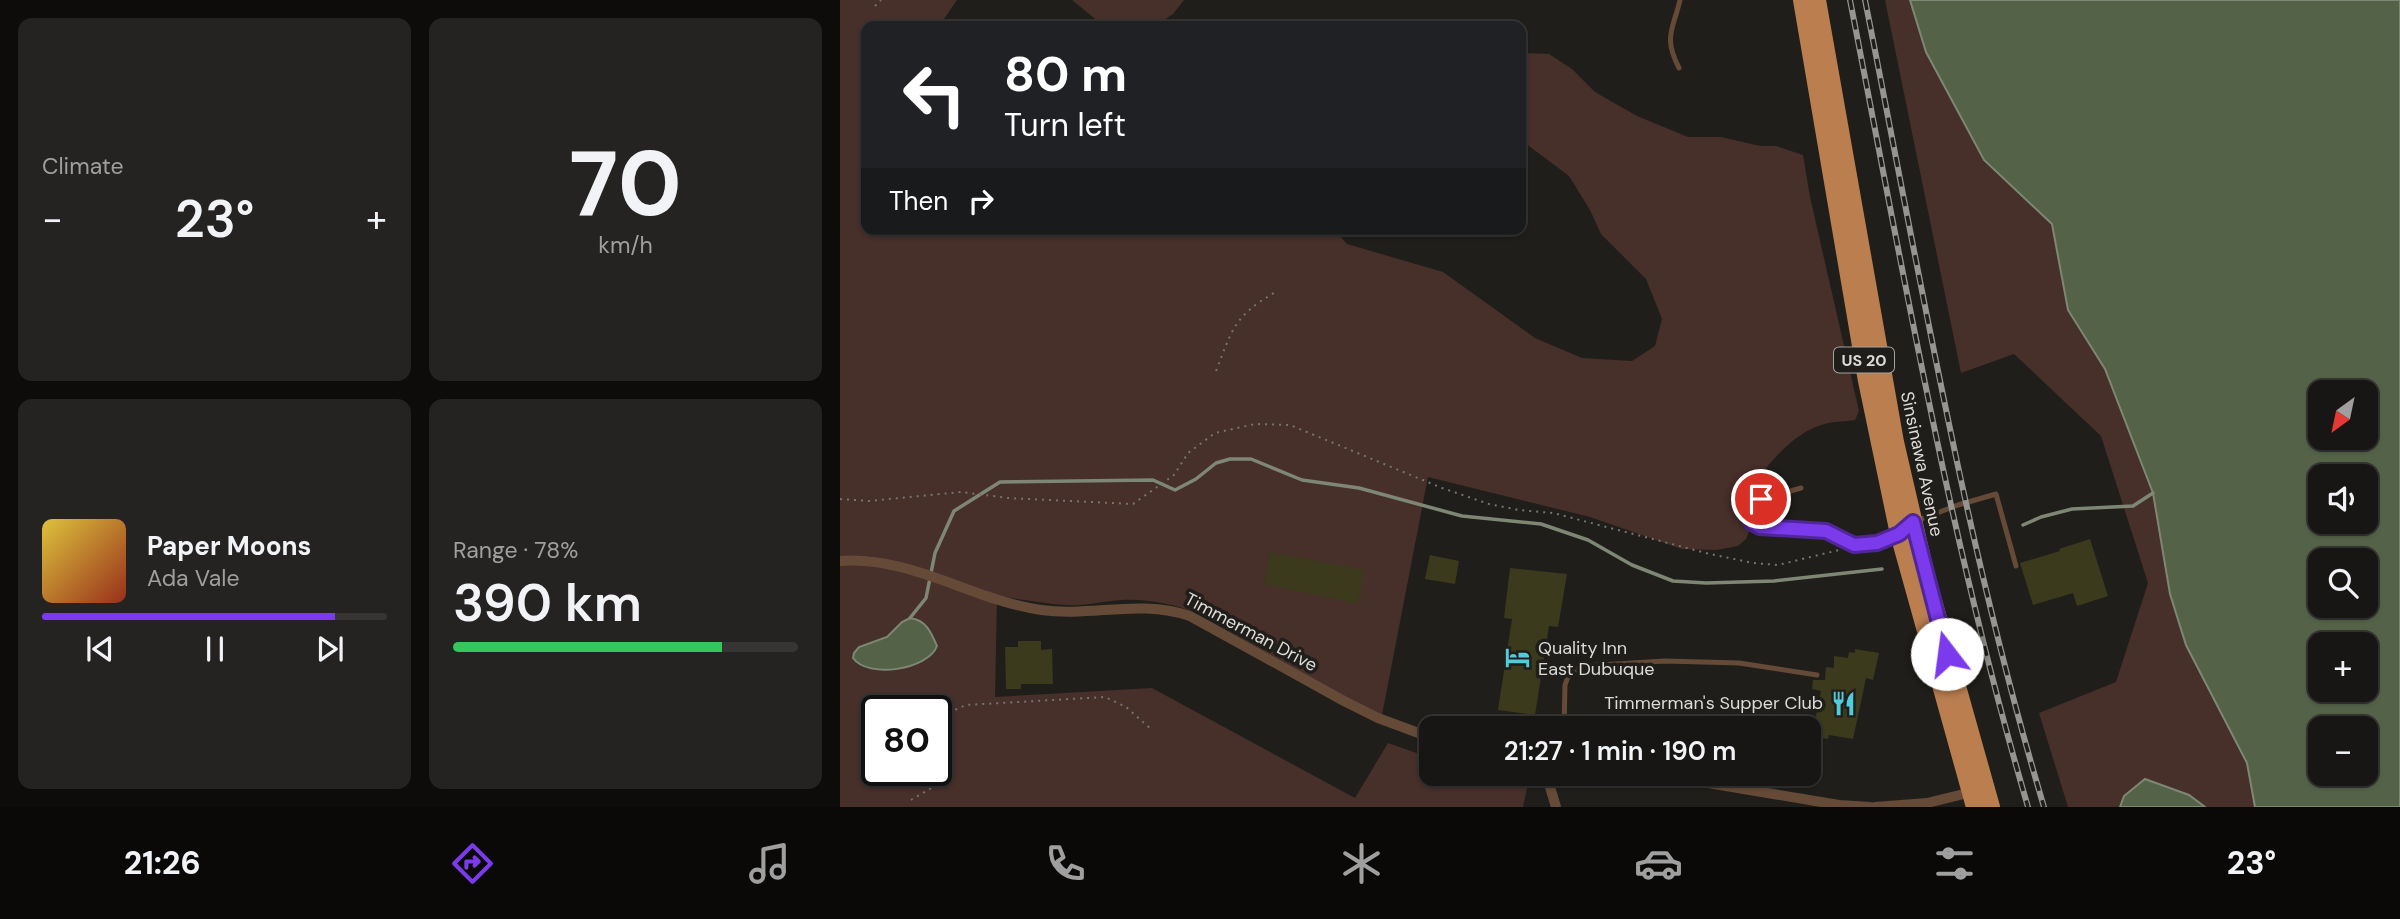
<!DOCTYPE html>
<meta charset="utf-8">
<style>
:root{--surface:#181614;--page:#252322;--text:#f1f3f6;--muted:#9f9fa0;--line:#363534;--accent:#7c3aed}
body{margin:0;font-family:"DM Sans",sans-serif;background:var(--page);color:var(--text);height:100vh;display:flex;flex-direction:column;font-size:26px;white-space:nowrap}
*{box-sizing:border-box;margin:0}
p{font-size:23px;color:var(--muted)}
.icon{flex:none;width:38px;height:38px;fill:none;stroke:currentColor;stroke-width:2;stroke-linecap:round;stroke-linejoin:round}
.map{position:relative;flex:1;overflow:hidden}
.details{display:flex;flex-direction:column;gap:18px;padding:18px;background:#0d0c0b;width:840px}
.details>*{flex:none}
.banner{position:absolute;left:21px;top:21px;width:665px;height:214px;border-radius:14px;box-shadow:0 2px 5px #0004,0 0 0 2px var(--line);background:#202124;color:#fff;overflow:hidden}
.needle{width:46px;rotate:213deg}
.fabs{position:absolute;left:1468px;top:380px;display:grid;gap:14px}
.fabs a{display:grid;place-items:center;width:70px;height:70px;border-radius:14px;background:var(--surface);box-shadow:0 2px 5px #0004,0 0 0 2px var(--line);font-size:35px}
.speed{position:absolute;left:21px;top:695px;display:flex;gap:14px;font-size:35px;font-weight:700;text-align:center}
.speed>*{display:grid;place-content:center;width:91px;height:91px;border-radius:50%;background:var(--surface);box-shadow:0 2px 5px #0004,0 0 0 2px var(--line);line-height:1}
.speed .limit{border:4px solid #111;border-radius:10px;background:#fff;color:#111}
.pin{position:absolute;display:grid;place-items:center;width:60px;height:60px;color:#fff;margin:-30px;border:4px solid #fff;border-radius:50%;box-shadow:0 2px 7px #0007}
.me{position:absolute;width:77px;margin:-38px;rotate:345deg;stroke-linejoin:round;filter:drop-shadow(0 0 5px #0008)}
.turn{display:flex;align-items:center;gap:24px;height:147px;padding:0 28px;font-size:32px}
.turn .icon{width:91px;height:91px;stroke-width:2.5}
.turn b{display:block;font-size:49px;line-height:60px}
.then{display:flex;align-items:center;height:66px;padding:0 28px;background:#0003;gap:14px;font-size:26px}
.big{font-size:52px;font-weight:600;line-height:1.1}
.details .card{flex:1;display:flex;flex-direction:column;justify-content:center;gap:10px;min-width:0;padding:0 24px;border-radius:14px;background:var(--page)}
.details .dial{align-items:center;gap:0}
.dial b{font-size:91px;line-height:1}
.song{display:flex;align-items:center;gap:21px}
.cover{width:84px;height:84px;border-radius:10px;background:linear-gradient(135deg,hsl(50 70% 55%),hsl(10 70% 35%))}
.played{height:7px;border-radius:4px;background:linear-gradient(90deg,var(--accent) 85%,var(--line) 85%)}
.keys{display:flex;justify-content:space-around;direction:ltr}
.heat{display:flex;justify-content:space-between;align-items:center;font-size:38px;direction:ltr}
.charge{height:10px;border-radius:5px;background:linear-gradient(90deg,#34c759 78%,var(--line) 0)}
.details .tiles{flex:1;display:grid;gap:18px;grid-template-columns:repeat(2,1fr)}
.trip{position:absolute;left:579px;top:716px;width:402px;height:70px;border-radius:14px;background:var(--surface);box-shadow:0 2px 5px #0004,0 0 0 2px var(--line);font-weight:600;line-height:70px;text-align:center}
.dock{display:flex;height:112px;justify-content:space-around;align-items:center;background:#0a0908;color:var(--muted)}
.dock .icon{width:49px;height:49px}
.dock .current{color:var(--accent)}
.dock b{font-size:32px;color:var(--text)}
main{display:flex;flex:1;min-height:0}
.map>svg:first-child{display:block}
.green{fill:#472f2a;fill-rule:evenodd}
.water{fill:#546348;stroke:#7d8774;stroke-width:2;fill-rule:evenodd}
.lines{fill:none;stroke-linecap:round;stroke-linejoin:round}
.stream{stroke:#7d8774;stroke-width:3.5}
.building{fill:#3b3a1d}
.path{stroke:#767571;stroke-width:2;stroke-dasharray:2 5;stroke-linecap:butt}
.service{stroke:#654a37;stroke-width:5}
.minor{stroke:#654a37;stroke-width:10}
.trunk{stroke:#ba7e4f;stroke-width:18}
.rail-casing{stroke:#969592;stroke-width:6}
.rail{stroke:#201e1a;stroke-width:3.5;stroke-dasharray:10;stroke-linecap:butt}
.route-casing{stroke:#51269a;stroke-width:18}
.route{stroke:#7c3aed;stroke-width:12}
.labels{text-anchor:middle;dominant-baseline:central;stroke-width:7;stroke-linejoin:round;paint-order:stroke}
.shield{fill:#201e1a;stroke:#a4a3a0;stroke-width:2}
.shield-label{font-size:16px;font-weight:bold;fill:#dddcd9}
.street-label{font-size:18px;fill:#dddcd9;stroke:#201e1a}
.poi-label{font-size:18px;fill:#dddcd9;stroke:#201e1a;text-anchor:start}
</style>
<main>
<section class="details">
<div class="tiles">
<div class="card"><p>Climate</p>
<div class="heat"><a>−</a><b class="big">23°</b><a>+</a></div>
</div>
<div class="card dial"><b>70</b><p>km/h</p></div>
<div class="card">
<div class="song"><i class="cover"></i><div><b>Paper Moons</b><p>Ada Vale</p></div></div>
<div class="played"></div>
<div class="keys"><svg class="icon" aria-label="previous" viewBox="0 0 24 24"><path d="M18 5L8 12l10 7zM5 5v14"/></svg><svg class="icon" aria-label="pause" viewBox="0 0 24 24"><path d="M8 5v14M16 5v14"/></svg><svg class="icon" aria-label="next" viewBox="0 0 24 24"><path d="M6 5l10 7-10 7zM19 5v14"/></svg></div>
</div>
<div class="card"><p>Range · 78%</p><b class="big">390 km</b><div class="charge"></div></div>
</div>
</section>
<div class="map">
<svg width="1560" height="807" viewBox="0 0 1560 807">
<rect width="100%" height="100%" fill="#201e1a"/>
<g class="green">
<path d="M0 0H117L104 19 115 26H26V229H494L507 244 603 272 695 338 742 358 792 361 815 346 822 319 806 279 761 234 750 210 729 176 681 140V53L709 54 732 69 755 92 797 116 848 137H881L920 146H936L963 155 970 197 1019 411 1015 420C1006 422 996 421 988 423 946 433 925 473 898 501L910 529 906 539 898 546 876 550 842 549 750 517 588 477 542 715 501 695 357 613C332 604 309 599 282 600 264 601 246 606 228 605 204 604 181 599 157 596L155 697 312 688 515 798 548 743 591 758 592 774H690L683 807H0ZM37 710H96V770H37Z"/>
<polygon points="232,0 344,0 333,14 315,26 264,26"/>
<polygon points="1045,0 1070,0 1086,52 1144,160 1212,224 1228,310 1265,369 1313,493 1330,594 1346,645 1408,763 1415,807 1365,807 1349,795 1285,796 1280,807 1228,807 1199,713 1276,682 1308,583 1261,436 1174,354 1121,373"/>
</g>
<g class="water">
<path d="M1070 0H1560V807H1415L1407 763 1346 645 1330 594 1313 493 1265 369 1228 310 1212 224 1144 160 1086 52ZM1480 392H1526V438H1480ZM1480 476H1526V522H1480ZM1480 560H1526V606H1480ZM1480 644H1526V690H1480ZM1480 728H1526V774H1480Z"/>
<path d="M70 618C86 620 91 632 97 646 88 670 28 679 13 658L14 653 19 647 47 637 62 622Z"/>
<polygon points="1305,779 1349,795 1365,807 1280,807 1284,796"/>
</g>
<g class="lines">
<g class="stream">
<polyline points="1183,525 1201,517 1232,509 1293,506 1313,493"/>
<polyline points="70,618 86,598 95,553 114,511 160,482 313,480 335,490 356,479 376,463 390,459 411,459 462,480 519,488 622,516 701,524 748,540 792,565 833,581 866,583 934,581 1042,569"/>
</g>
</g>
<g class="building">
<polygon points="1250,539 1268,596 1237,606 1233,593 1193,605 1180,563 1220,551 1219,549"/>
<polygon points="430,552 524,570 518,604 424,584"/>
<polygon points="590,555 619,561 615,584 585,579"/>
<polygon points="670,568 727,574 718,627 709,626 695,715 658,710 672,619 664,618"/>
<polygon points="178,641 201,641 201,650 212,649 213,684 181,684 181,689 166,689 165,647 178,647"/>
<polygon points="1015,649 1039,653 1033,680 1026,678 1013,739 989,735 988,739 972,736 981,691 972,689 973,680 985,680 986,667 994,668 994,656 1008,658 1009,652 1015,653"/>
</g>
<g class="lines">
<g class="path">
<polyline points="35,6 41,0"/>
<path d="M376 371C392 330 394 316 434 293"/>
<polyline points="0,499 29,501 121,492 168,498 293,504 334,475 348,453 375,433 415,424 450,425 602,488 649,504 679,510 713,513 870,554 913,563 938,565 1003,549"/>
<polyline points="96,718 126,705 265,697 286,707 312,730"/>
<polyline points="71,800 95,786"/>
</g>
<g class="service">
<path d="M839 68C823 37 833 30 840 0"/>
<polyline points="961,488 913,502 907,513 912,523 920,527 986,531 1014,545 1037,543 1057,534"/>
<polyline points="1076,521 1118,505 1156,494 1176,566"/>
<polyline points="724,728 725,685 729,674 742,666 825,661 899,663 977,675"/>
</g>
<g class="minor">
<path d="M0 561C72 556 132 600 201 610 253 617 298 599 350 616L504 701 538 718 592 738"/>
<polyline points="713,774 710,787 716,807"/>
<polyline points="815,774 999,805 1030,807"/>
<polyline points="1035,807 1087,803 1136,791"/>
</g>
<g class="trunk">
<polyline points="962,0 1027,381 1059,534 1135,807"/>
<polyline points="977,0 1055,442 1086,576 1151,807"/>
</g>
<defs>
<g id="rail">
<path d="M1010 0C1063 271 1110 542 1188 807"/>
<path d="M1025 0C1079 270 1125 543 1204 807"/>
</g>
</defs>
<use href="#rail" class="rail-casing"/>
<use href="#rail" class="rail"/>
</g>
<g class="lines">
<defs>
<polyline id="route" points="921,499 914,502 907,513 912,523 920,527 986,531 1014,545 1037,543 1059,534 1073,522 1107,654"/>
</defs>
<use href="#route" class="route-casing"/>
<use href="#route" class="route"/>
</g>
<defs>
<symbol id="hotel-bare" viewBox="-9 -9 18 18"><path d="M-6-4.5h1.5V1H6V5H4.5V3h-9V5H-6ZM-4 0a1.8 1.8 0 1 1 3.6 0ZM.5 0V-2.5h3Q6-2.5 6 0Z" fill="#52cbda" stroke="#201e1a" stroke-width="2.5" paint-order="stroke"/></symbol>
<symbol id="restaurant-bare" viewBox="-9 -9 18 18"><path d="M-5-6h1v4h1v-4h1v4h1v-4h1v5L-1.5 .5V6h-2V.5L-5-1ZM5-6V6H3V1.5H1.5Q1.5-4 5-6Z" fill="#52cbda" stroke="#201e1a" stroke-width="2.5" paint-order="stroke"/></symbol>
</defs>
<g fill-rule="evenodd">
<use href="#hotel-bare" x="660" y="640" width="35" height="35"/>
<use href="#restaurant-bare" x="986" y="686" width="35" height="35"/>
</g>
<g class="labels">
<rect class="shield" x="994" y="347.5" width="60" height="25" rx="5"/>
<g class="shield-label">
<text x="1024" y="360">US 20</text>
</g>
<g class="street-label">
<text transform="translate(1082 464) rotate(78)">Sinsinawa Avenue</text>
<text transform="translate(411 632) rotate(28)">Timmerman Drive</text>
</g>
<g class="poi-label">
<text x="698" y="648">Quality Inn<tspan x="698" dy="21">East Dubuque</tspan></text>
<text x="983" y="703" text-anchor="end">Timmerman's Supper Club</text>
</g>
</g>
</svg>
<div class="fabs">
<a><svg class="needle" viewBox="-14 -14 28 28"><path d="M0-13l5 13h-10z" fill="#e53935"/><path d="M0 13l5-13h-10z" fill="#9f9fa0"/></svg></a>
<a><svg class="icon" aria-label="sound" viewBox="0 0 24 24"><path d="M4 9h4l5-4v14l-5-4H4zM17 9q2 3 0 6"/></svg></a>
<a><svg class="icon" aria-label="search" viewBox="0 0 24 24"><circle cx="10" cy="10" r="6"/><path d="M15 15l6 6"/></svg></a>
<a>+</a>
<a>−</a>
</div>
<div class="speed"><div class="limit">80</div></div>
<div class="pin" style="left:921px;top:499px;background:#d93025"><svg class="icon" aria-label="arrive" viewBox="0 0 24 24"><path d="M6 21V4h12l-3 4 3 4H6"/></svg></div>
<svg class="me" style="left:1107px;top:654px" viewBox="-20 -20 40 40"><circle r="19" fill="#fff"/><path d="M0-13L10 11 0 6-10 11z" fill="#7c3aed"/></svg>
<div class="trip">21:27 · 1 min · 190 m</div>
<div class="banner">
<div class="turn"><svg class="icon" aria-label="left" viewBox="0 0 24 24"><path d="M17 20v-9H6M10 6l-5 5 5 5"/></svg><div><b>80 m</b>Turn left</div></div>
<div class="then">Then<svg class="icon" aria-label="right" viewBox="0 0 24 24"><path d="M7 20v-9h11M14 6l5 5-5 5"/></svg></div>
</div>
</div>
</main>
<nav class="dock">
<b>21:26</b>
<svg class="icon current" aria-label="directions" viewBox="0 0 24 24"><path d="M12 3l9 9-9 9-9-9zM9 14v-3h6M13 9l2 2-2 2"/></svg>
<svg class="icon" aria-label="music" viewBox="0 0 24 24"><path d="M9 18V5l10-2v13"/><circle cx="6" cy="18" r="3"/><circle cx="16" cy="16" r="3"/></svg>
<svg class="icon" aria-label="phone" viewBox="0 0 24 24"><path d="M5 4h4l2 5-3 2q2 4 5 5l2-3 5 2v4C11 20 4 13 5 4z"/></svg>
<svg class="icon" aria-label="climate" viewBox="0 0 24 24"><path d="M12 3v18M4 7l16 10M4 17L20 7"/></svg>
<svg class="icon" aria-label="car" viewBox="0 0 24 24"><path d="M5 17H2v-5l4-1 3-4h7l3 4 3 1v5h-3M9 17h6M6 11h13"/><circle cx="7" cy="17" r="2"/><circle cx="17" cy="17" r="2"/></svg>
<svg class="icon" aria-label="filters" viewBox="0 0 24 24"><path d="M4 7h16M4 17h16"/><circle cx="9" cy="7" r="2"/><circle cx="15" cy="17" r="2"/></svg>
<b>23°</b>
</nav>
